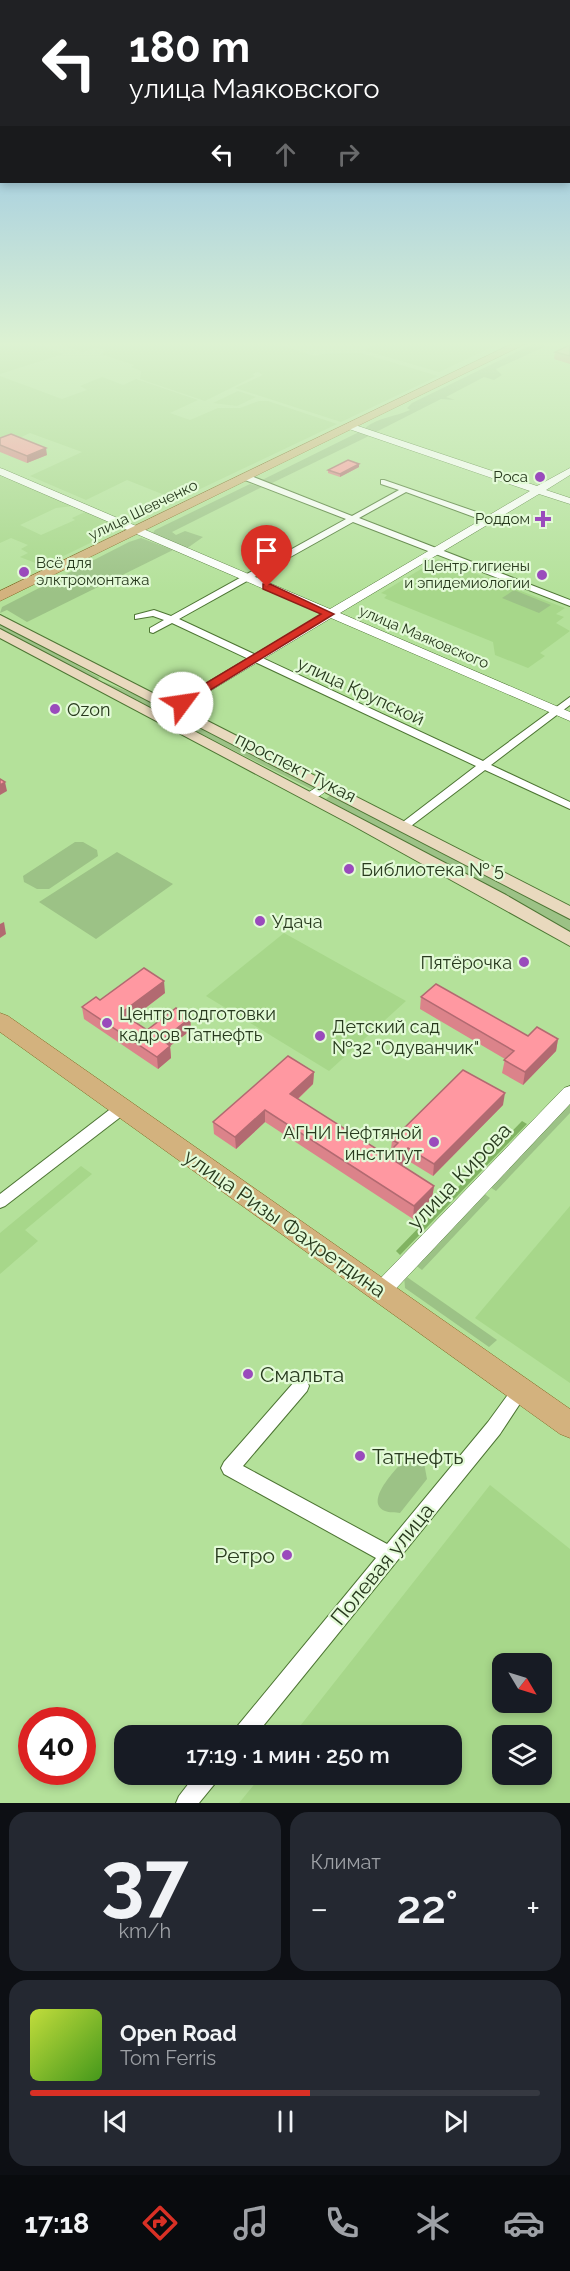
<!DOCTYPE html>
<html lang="ru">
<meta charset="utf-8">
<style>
:root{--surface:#171b24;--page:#242831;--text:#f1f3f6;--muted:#9ea1a6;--line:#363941;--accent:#d93025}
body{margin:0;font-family:Raleway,sans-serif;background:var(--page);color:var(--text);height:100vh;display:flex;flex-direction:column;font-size:22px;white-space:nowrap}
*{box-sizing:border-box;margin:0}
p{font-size:20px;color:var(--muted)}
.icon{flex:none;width:33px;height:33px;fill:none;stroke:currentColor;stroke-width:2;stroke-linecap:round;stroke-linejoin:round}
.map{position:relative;height:1803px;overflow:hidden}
.details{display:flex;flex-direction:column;gap:9px;padding:9px;background:#0d0f14;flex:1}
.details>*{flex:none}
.top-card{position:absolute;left:0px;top:0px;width:570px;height:183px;box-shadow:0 3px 9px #0003;background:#202124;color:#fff;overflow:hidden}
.needle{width:39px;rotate:128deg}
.buttons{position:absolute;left:492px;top:1653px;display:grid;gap:12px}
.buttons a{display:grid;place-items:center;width:60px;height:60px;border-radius:12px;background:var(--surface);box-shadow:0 3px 9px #0003;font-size:30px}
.speed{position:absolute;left:18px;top:1707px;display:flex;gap:12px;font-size:30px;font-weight:700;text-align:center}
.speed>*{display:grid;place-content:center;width:78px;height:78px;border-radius:50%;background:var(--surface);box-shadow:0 3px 9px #0003;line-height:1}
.speed .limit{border:9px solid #d22;background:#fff;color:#111}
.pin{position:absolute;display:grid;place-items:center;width:51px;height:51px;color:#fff;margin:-62px -26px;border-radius:50% 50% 50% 0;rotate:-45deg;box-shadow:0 0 6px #0007}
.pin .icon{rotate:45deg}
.me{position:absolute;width:66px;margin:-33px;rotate:59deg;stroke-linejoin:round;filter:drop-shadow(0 0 4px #0008)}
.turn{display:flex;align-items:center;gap:21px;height:126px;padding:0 30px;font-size:27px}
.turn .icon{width:78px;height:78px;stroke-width:2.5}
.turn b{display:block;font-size:42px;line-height:51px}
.lanes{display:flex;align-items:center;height:57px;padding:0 30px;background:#0003;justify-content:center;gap:30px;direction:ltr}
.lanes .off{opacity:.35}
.big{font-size:45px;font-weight:600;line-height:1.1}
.details .card{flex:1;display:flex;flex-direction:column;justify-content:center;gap:9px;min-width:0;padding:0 21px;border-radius:18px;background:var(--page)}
.details .dial{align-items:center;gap:0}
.dial b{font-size:78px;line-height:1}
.song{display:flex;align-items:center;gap:18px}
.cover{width:72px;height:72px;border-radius:9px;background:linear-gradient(135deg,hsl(70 70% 55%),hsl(100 70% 35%))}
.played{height:6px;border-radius:3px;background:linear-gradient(90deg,var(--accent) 55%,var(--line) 55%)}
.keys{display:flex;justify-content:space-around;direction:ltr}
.heat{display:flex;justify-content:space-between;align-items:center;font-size:33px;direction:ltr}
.details .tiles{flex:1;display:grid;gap:9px;grid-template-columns:1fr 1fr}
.card:last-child{grid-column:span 2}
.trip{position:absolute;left:114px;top:1725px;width:348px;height:60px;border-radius:18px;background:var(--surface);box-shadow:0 3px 9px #0003;font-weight:600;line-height:60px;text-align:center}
.tab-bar{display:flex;height:96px;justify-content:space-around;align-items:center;background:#090b0e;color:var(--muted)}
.tab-bar .icon{width:42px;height:42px}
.tab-bar .current{color:var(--accent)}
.tab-bar b{font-size:27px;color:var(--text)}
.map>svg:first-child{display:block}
.built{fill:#a7d78a;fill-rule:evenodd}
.green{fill:#9cc286}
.forest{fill:#80b361}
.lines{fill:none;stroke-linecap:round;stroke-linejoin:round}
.minor-casing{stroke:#4d7533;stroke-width:2}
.tertiary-casing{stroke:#4d7533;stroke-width:1}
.secondary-casing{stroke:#4d7533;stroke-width:2}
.primary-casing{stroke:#846724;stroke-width:1}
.minor{fill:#fff;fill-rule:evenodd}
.tertiary{fill:#fff;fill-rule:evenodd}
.secondary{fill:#e9d9be;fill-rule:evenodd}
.primary{fill:#d3b27e;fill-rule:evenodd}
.wall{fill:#db838a}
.shaded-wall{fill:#b26a71}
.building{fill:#ff98a1;stroke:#b26a71;stroke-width:1.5}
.route{fill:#d93025;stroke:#8d1f18;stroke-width:1.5}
.poi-dot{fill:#9a4bbc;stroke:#e3fad7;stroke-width:2}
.labels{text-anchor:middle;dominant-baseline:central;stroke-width:4.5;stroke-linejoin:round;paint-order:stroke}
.far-poi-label{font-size:15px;fill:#283a1e;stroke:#e3fad7;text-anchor:end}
.far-street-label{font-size:15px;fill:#283a1e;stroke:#e3fad7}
.street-label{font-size:18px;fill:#283a1e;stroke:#e3fad7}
.poi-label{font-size:18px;fill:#283a1e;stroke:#e3fad7;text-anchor:start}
.near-street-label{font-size:21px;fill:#283a1e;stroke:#e3fad7}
.near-poi-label{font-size:21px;fill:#283a1e;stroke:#e3fad7;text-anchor:start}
</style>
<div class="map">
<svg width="570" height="1803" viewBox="0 0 570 1803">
<rect width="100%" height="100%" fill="#b4e19a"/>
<g class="built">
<polygon points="0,341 29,341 63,354 0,374"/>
<polygon points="50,341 267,341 315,356 322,354 361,353 438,376 341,422 235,388 263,375 258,372 252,374 255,376 205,401 140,379 141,371 131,367 134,365 101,354 107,351 96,347 83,352"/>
<polygon points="379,341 505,341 439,372 363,350 381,342"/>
<polygon points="0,376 62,399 87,390 80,386 102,377 123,385 136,379 198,400 170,413 190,420 218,408 240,408 259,401 268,401 337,424 177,500 127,480 86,500 30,476 82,452 30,433 17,439 0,440"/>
<polygon points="238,391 256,397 237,406 213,403"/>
<polygon points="0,476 73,506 56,508 20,525 41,535 75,520 72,518 85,512 123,527 43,566 20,557 28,553 21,549 28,545 11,538 0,543"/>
<polygon points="438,559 565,608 556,614 564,617 556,623 570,631 540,653 545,656 528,668 495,655 493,642 384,598 387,595 381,593"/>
<polygon points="284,933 406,1001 329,1071 206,996"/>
<polygon points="81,1166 92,1174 25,1230 38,1241 0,1274 0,1233"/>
<polygon points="570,1206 570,1383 475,1318"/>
<path d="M490 1485 570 1549V1803H239L262 1775 452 1774V1736L293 1735ZM502 1664H542V1702H502ZM502 1736H542V1774H502Z"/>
</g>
<g class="green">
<path d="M535 343 546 346 496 369 502 375 494 380 484 377 446 397 455 400 441 399 376 432 365 428C379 417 395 417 410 410L407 408 412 403Z"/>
<polygon points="359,432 371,435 270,484 260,481"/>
<polygon points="250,484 262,487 172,532 176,535 185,531 203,537 186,549 152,534 155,530"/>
<polygon points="141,538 173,550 27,622 7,610 0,613 2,607 129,542"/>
<polygon points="514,590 551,605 539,613 502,598"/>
<polygon points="0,623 100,678 94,681 0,629"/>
<polygon points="104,682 157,703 318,787 313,790 101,684"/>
<polygon points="332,794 570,918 570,936 488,887 326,799"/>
<polygon points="75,842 83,842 97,850 98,856 49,889 37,889 24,882 23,876"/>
<polygon points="117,852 173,884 96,939 39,902"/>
<polygon points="570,1093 570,1113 496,1191 484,1183"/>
<polygon points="478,1189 490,1198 422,1270 410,1261"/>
<polygon points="404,1275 497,1340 489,1347 405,1288"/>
<path d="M409 1455 420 1457 424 1463 427 1479 400 1513C396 1512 389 1513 385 1511 362 1501 401 1464 409 1455Z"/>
</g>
<polygon class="forest" points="522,1121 527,1124 400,1255 396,1251"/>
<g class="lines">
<defs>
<g id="minor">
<polygon points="245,476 251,476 352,516 399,490 381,484 381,480 384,480 491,517 491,521 485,521 406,492 359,518 570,600 570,606 353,522 179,619 483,761 570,697 570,705 491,765 570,802 570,809 485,770 407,829 399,829 397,827 399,825 476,766 172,623 153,633 150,632 150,628 164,620 153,616 135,619 135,615 154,610 171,616 346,519 245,480"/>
<polygon points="122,1103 127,1104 129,1108 127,1112 5,1206 0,1208 0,1194 117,1104"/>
<polygon points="301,1378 307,1381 309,1386 307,1391 243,1466 387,1544 488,1422 515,1385 521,1382 527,1385 529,1390 500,1434 255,1736 232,1736 235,1729 376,1558 224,1474 221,1468 224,1462 295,1381"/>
<polygon points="196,1774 220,1774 217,1781 199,1803 176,1803 179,1796"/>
</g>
<g id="tertiary">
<polygon points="349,425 355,425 537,486 570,468 570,475 546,490 570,498 570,504 539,494 340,613 570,712 570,721 331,618 175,712 167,712 165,709 167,706 322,614 0,475 0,468 3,469 330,609 530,491 349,429"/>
<path d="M323 783 328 784 330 787C324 794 314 801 305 799L303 796Z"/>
<polygon points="570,1086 570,1104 388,1297 381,1299 374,1297 371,1291 374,1285 564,1088"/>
</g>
<g id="secondary">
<polygon points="0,615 570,906 570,919 0,624"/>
<polygon points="0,629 506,895 570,932 570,946 352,825 0,638"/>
</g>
<g id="primary">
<polygon points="518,341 531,341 0,601 0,591"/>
<polygon points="0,1013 8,1016 570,1409 570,1438 560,1434 0,1032"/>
</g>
</defs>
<use href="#minor" class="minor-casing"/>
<use href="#tertiary" class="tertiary-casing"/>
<use href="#secondary" class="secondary-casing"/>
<use href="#primary" class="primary-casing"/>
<use href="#minor" class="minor"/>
<use href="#tertiary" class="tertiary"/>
<use href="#secondary" class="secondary"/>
<use href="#primary" class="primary"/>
</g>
<g class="wall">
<polygon points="570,345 570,364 554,359 555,352"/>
<polygon points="0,438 47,455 27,463 0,452"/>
<polygon points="359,467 340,477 328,473 328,470"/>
<polygon points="165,993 131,1019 147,1030 190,1018 191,1030 170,1046 171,1058 158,1069 84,1019 82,1007 100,1000"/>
<polygon points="421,997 528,1036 558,1039 556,1051 523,1085 502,1073 505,1059 420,1009"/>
<polygon points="314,1072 313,1084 298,1099 386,1155 391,1150 392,1140 503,1105 433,1176 407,1160 402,1166 434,1186 432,1198 413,1219 265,1122 236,1149 214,1134 213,1122"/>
</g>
<g class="shaded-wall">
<polygon points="46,448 47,455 27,463 27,456"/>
<polygon points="359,464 359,467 340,477 340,474"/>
<polygon points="5,782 7,791 0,795 0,785"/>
<polygon points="4,922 6,934 0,938 0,924"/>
<polygon points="164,981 165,993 123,1025 121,1013"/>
<polygon points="190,1018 191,1030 170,1046 171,1058 158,1069 157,1057 162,1040"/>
<polygon points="558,1039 556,1051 523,1085 525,1072"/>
<polygon points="314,1072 313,1084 290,1106 290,1094"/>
<polygon points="505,1093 503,1105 433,1176 434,1164"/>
<polygon points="265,1110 265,1122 236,1149 235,1137"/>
<polygon points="408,1148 407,1160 394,1174 395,1161"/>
<polygon points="434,1186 432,1198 413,1219 414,1206"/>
</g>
<g class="building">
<polygon points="570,345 570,356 555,352"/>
<polygon points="11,434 46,448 27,456 0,445 0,438"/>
<polygon points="348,460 359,464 340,474 328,470"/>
<polygon points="0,779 5,782 0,785"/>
<polygon points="144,968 164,981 121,1013 147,1030 176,1008 190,1018 162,1040 170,1046 157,1057 82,1007 96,997 100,1000"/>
<polygon points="436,984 528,1036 537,1027 558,1039 525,1072 504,1060 514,1051 421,997"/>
<polygon points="288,1056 314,1072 290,1094 386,1155 398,1143 392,1140 463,1070 505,1093 434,1164 408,1148 395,1161 434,1186 414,1206 265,1110 235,1137 213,1122"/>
</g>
<linearGradient id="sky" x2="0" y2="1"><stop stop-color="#78b1ed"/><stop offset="0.58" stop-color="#ddf2d2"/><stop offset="1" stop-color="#ddf2d2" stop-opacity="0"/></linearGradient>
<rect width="570" height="593" fill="url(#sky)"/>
<polygon class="route" points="263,584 270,584 334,614 186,705 178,705 178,700 321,614 263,589"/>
<g class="poi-dot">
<circle cx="540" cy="477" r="6"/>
<path d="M540 510h6v6h6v6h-6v6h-6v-6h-6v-6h6z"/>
<circle cx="24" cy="572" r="6"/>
<circle cx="542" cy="575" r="6"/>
<circle cx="55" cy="709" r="6"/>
<circle cx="349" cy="869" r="6"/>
<circle cx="260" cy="921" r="6"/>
<circle cx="524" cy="962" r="6"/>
<circle cx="107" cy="1023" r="6"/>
<circle cx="320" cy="1036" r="6"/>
<circle cx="434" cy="1142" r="6"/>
<circle cx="248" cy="1374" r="6"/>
<circle cx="360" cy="1456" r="6"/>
<circle cx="287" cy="1555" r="6"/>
</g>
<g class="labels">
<g class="far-poi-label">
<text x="528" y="477">Роса</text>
<text x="530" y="519">Роддом</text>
<text x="36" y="563" text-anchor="start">Всё для<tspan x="36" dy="17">элктромонтажа</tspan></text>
<text x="530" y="566">Центр гигиены<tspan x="530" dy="17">и эпидемиологии</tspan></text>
</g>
<g class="far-street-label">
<text transform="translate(143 510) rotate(-26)">улица Шевченко</text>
<text transform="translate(424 637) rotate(23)">улица Маяковского</text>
</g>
<g class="street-label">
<text transform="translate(361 691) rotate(25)">улица Крупской</text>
<text transform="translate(296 767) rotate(27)">проспект Тукая</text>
</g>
<g class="poi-label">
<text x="67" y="709">Ozon</text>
<text x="361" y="869">Библиотека № 5</text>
<text x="272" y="921">Удача</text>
<text x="512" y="962" text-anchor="end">Пятёрочка</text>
<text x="119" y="1013">Центр подготовки<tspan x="119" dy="21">кадров Татнефть</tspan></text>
<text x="332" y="1026">Детский сад<tspan x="332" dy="21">№32 "Одуванчик"</tspan></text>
<text x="422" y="1132" text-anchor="end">АГНИ Нефтяной<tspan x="422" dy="21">институт</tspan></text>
</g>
<g class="near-street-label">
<text transform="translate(459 1176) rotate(-46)">улица Кирова</text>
<text transform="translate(285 1223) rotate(35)">улица Ризы Фахретдина</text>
<text transform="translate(382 1564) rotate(-51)">Полевая улица</text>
</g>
<g class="near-poi-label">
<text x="260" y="1374">Смальта</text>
<text x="372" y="1456">Татнефть</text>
<text x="275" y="1555" text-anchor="end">Ретро</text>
</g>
</g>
</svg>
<div class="buttons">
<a><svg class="needle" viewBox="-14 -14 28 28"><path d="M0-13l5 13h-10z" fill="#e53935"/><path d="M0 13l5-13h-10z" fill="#9ea1a6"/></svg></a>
<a><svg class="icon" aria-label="layers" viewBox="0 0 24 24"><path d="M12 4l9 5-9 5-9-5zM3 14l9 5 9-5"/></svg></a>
</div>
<div class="speed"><div class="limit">40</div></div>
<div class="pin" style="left:267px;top:587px;background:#d93025"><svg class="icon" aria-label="arrive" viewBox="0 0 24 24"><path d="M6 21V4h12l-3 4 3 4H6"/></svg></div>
<svg class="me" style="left:182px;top:703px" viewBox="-20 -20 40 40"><circle r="19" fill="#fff"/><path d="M0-13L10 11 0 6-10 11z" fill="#d93025"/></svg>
<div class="trip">17:19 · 1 мин · 250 m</div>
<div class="top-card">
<div class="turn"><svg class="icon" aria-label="left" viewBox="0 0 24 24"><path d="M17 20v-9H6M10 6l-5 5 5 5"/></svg><div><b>180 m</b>улица Маяковского</div></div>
<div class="lanes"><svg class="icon" aria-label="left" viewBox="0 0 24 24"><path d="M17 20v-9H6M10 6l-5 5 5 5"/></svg><svg class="icon off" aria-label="ahead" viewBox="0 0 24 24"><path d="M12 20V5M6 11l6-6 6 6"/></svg><svg class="icon off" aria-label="right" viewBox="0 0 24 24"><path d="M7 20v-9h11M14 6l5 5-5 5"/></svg></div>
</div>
</div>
<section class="details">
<div class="tiles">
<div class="card dial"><b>37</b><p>km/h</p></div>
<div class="card"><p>Климат</p>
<div class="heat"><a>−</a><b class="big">22°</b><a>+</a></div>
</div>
<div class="card">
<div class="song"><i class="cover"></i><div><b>Open Road</b><p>Tom Ferris</p></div></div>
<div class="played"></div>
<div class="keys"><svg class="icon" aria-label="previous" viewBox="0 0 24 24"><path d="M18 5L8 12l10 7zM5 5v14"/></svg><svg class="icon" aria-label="pause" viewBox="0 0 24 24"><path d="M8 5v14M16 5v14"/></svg><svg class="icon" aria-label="next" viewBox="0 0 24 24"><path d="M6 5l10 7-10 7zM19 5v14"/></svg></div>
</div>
</div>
</section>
<nav class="tab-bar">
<b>17:18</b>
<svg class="icon current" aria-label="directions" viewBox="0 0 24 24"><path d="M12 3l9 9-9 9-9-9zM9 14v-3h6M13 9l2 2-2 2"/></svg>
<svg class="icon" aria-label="music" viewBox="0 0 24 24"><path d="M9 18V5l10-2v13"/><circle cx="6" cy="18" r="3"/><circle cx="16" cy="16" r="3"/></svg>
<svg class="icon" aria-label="phone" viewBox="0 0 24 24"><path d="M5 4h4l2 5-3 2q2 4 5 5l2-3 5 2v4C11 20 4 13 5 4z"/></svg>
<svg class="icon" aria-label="climate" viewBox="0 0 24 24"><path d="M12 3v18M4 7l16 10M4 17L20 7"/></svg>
<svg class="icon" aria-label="car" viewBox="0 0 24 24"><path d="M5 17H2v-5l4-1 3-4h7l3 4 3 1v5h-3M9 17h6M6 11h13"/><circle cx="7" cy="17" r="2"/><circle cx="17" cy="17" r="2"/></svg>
</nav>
